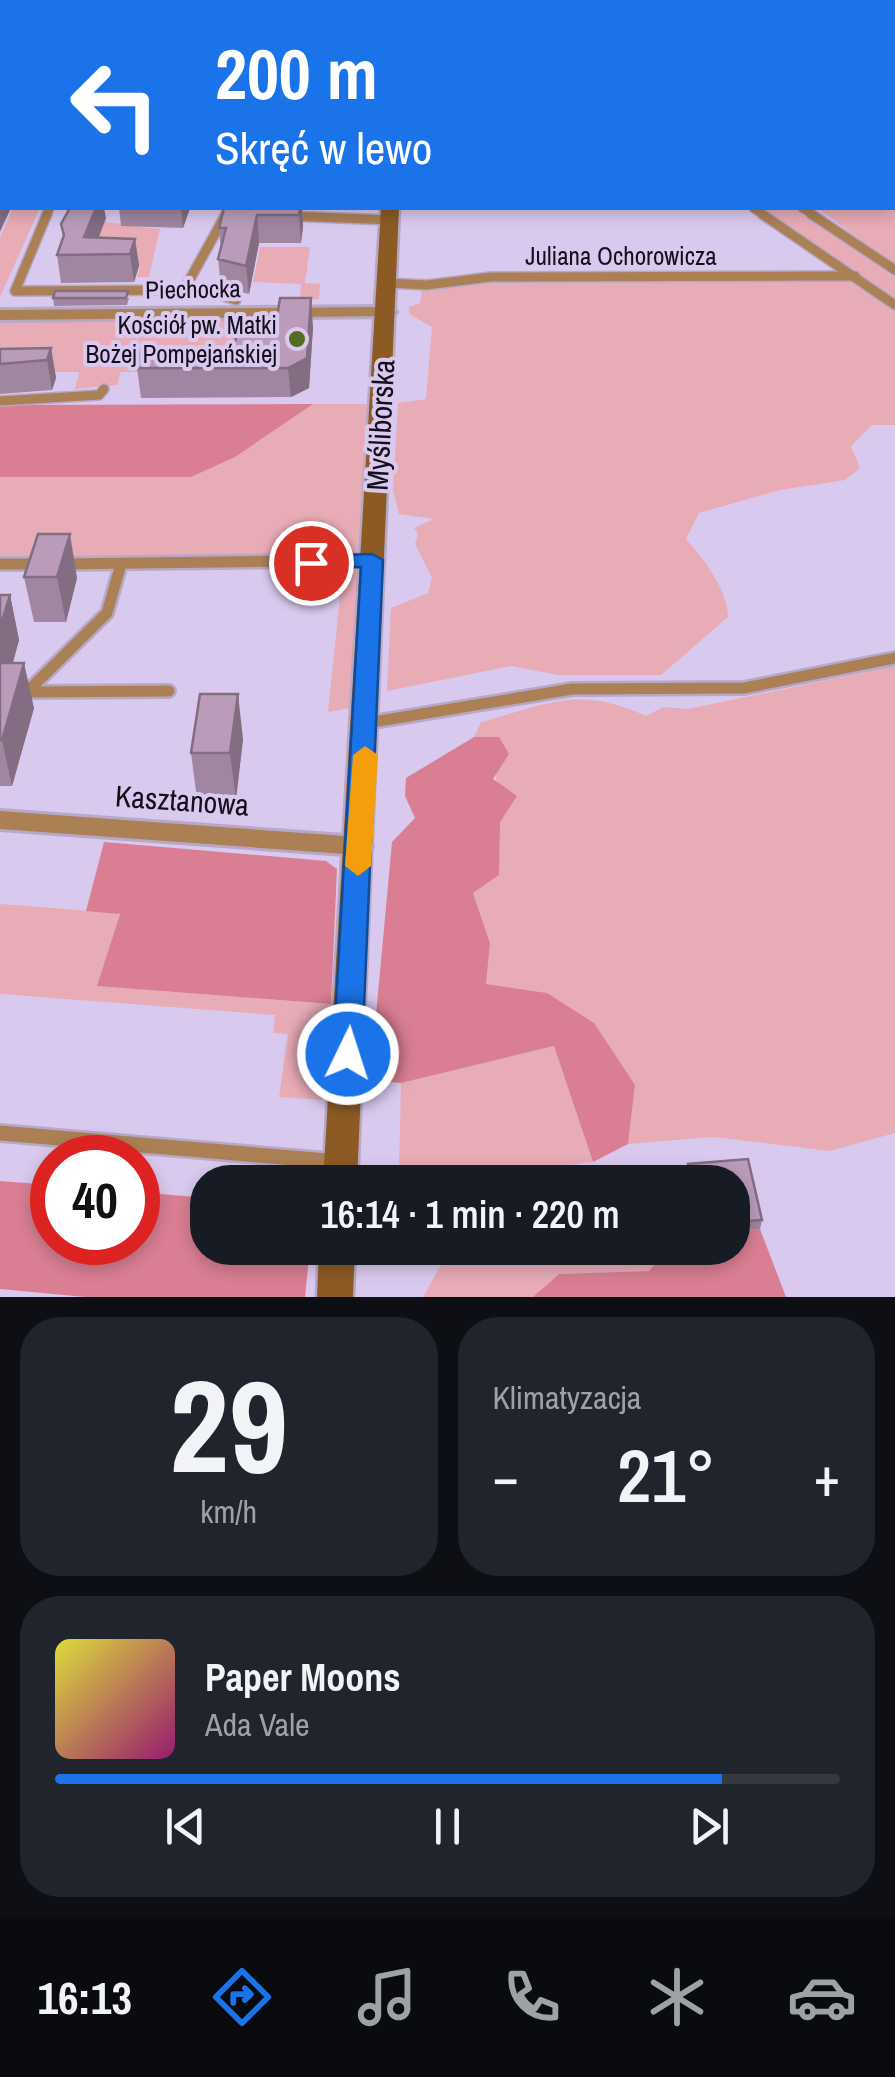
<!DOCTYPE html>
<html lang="pl">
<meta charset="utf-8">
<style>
:root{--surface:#171b24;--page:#20242c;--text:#f1f3f6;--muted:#9ea1a6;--line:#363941;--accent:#1a73e8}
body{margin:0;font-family:"Archivo Narrow",sans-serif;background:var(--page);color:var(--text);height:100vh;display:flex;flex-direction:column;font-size:38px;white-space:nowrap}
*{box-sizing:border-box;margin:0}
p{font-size:32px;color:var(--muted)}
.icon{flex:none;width:55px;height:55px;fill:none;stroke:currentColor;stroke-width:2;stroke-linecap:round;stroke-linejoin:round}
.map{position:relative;height:1297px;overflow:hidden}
.sheet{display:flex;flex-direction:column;gap:20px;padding:20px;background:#0d0f14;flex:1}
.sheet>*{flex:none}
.top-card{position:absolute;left:0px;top:0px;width:895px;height:210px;box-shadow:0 5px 15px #0003;background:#1a73e8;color:#fff;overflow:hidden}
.speed{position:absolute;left:30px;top:1135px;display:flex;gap:20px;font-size:50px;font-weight:700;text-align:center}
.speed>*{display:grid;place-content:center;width:130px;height:130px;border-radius:50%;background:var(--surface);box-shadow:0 5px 15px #0003;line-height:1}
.speed .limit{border:15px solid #d22;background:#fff;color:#111}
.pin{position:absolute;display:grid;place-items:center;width:85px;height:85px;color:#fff;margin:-42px;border:5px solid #fff;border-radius:50%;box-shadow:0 2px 10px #0007}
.me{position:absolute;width:110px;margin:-55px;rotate:4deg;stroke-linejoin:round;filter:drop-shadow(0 0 8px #0008)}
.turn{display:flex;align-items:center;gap:35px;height:210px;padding:0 50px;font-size:45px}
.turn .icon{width:130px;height:130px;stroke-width:2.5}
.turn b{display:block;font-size:70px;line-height:85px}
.big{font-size:75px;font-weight:600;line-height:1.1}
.sheet .card{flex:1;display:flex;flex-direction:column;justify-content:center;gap:15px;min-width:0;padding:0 35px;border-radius:40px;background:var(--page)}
.sheet .dial{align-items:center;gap:0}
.dial b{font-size:130px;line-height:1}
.song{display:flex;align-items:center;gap:30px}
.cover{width:120px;height:120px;border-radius:15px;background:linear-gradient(135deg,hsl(60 70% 55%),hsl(320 70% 35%))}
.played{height:10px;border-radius:5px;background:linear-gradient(90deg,var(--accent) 85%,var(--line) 85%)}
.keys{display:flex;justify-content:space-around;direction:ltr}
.heat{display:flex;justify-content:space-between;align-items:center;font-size:55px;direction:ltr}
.sheet .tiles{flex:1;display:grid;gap:20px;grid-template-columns:1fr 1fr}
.card:last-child{grid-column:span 2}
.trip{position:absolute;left:190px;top:1165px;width:560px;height:100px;border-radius:40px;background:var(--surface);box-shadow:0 5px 15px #0003;font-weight:600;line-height:100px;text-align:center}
.dock{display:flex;height:160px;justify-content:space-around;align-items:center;background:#090b0e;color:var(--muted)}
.dock .icon{width:70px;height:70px}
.dock .on{color:var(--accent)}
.dock b{font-size:45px;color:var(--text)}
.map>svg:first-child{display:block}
.green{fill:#e8acb7}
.forest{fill:#d97e93}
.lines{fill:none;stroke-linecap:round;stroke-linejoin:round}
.lane-far3-casing{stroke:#b7a8c8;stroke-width:10}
.lane-far2-casing{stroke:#b7a8c8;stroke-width:12}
.lane-far1-casing{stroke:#b7a8c8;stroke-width:16}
.lane-casing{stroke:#b7a8c8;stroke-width:20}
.street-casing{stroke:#b7a8c8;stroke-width:6}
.secondary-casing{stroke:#b7a8c8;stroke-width:5}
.lane-far3{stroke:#ab8055;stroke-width:8}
.lane-far2{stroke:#ab8055;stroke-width:9}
.lane-far1{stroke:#ab8055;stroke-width:11}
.lane{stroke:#ab8055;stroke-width:15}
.street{fill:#ab8055;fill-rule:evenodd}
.secondary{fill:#8c5b23;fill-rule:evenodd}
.wall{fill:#a086a0}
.shaded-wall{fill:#826d82}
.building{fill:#ba9cba;stroke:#826d82;stroke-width:2.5}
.route{fill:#1a73e8;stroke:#114b97;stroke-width:2.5}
.slow{fill:#f59e0b}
.poi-dot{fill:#546d1f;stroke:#dac9ee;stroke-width:4}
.labels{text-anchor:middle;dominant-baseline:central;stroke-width:8;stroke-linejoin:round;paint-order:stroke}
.far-street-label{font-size:25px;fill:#150f1c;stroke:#dac9ee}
.far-poi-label{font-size:25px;fill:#150f1c;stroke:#dac9ee;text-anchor:end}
.street-label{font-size:30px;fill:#150f1c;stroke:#dac9ee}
</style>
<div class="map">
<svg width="895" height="1297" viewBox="0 0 895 1297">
<rect width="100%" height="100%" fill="#dac9ee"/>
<g class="green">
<polygon points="895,50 895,265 817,208 892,208"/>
<polygon points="0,195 2,208 40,208 0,297 0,237 12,210 0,210"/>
<path d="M758 208H796L895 275V425H872L851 446 860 468 845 480 780 490 699 513 686 539C704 559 728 590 728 617L661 675H558L511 666 387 691 391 608 428 593 432 578 415 544 418 534 414 528 434 519 399 514 393 491 398 403 426 399 432 327 409 314V307L420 303 422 289 496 279 869 282Z"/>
<polygon points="104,222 160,229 149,277 137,277 140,266 92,253"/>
<polygon points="260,247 310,247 305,283 320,284 319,299 300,299 301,284 253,282"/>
<polygon points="187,315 268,315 265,341 230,341 225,372 121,372 117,385 75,389 79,372 0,372 0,320 186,320"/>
<polygon points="313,404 368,404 358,552 346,558 0,558 0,477 191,477"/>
<polygon points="343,567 357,570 351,689 349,708 328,712"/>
<path d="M895 666V1133L830 1151 713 1137 628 1144 635 1085 547 993 485 984 490 943 473 893 499 875C500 828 492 783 499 737H474L481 722C548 704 579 685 646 716L663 707 688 709Z"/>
<polygon points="0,904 120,913 98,986 331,1004 323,1100 279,1097 288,1034 273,1033 275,1015 0,994"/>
<polygon points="554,1046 593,1162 434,1182 399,1171 401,1083"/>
<polygon points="536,1248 669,1248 650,1271 559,1274 533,1297 423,1297 446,1256"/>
</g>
<g class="forest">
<polygon points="313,404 235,457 191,477 0,477 0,405"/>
<polygon points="474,737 499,737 509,754 493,779 517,796 500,822 499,875 473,893 490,943 486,984 547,993 594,1023 635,1085 628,1144 593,1162 554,1046 401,1083 370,1080 392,842 415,818 405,796 406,778"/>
<polygon points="104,842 326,861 337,869 331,1004 97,986 120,914 86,911"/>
<polygon points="0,1181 52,1185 52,1242 138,1242 138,1192 207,1198 208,1248 310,1248 305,1297 85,1297 0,1289"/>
<polygon points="760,1229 786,1297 533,1297 559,1274 649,1271 669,1248 732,1248 733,1230"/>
</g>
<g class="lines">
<defs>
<g id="lane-far3">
<polyline points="753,208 765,216"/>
<polyline points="802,208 815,216"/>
<polyline points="46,216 50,208"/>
<polyline points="224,216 229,208"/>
<polyline points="289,216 301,216"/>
</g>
<g id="lane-far2">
<polyline points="47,214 15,291 184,290 226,214"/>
<polyline points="762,214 895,305"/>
<polyline points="811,214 895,270"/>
<polyline points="289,216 390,220"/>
<polyline points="387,283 427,285 491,277 855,276"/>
<polyline points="184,290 205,290 236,300"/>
<polyline points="0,401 99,395 104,389"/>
</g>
<g id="lane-far1">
<polyline points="0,564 43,564"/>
<polyline points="62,564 372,560"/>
<polyline points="0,692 23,692 33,686 107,613 121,564"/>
<polyline points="28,692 169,691"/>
<polyline points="367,723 572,689 744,688 895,658"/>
</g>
<polyline id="lane" points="0,1133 340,1162"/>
<g id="street">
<polygon points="387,307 396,312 393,316 0,320 0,310"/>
<polygon points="0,811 359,837 368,839 372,846 368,853 359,855 0,829"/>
</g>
<g id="secondary">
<polygon points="394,0 408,0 408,2 395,2"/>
<polygon points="381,208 399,208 357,1182 323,1182"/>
<polygon points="319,1248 355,1248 353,1297 317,1297"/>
</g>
</defs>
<use href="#lane-far3" class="lane-far3-casing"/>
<use href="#lane-far2" class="lane-far2-casing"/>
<use href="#lane-far1" class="lane-far1-casing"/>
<use href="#lane" class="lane-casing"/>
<use href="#street" class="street-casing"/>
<use href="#secondary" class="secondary-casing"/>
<use href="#lane-far3" class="lane-far3"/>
<use href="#lane-far2" class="lane-far2"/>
<use href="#lane-far1" class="lane-far1"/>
<use href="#lane" class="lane"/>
<use href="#street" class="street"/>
<use href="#secondary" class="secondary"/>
</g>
<g class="wall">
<polygon points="0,0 187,0 186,2 2,2 2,150 0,150"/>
<rect x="247" y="0" width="110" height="2"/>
<rect x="475" y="0" width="49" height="2"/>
<polygon points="119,208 190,208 183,228 121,226"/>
<polygon points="224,208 302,208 303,226 301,243 259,243 249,294 221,287 218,259 221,250 219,228"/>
<polygon points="106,218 99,237 135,239 139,266 134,282 61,283 57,255 63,237 61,224"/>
<polygon points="53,298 129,298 127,305 54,306"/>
<polygon points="313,327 309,388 291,397 141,398 137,368 234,349"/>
<polygon points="51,348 56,378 52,390 0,394 0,349"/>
<polygon points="24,577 77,578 66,622 34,622"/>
<polygon points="0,595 10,595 19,640 13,663 34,708 12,786 0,786"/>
<polygon points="243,739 236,799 197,799 191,753"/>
<polygon points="748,1159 762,1220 760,1229 732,1230 732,1182 689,1182 687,1173 688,1164"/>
</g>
<g class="shaded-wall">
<polygon points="2,189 2,208 10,208 10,210 0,232 0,195"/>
<polygon points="96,208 104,208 106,218 92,254 84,237"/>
<polygon points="181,208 190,208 183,228"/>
<polygon points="300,208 302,208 303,226 301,243 299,215"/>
<polygon points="257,215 259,243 249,294 246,266"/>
<polygon points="135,239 139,266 134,282 130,254"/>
<polygon points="311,298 313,327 309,388 291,397 288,368"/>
<polygon points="51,348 56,378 52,390 47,360"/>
<polygon points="70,534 77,578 66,622 57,577"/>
<polygon points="10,595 19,640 7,683 0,685 0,627"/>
<polygon points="24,663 34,708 12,786 2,740"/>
<polygon points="238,694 243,739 236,799 230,753"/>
</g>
<g class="building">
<polygon points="0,0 179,0 179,2 2,2 2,124 0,124"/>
<polygon points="263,0 355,0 355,2 262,2"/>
<rect x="475" y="0" width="16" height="2"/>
<polygon points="527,0 572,0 573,2 527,2"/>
<polygon points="70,208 96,208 84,237 135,239 130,254 57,255 64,235 61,224"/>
<polygon points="224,208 300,208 299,215 257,215 246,266 218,259 226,228 219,228"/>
<polygon points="55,291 128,291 126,298 53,298"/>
<polygon points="280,298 311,298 307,358 288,368 137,368 141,351 234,349 239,318 277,318"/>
<polygon points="51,348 47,360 0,364 0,349"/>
<polygon points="38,534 70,534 57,577 24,577"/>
<polygon points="0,595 10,595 0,627"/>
<polygon points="0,663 24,663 2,740 0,740"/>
<polygon points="200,694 238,694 230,753 191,753"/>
<polygon points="748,1159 762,1220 732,1222 732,1182 691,1182 688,1164"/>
<polygon points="528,1180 529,1182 497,1182"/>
</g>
<polygon class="route" points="372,554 383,560 362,1054 358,1063 348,1066 337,1063 333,1054 361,567 311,569 300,563 311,556"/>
<polygon class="slow" points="365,746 378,755 371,866 358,876 345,866 353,755"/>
<circle class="poi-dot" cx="297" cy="339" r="10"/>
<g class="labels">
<g class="far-street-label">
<text x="621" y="256">Juliana Ochorowicza</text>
<text transform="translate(193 289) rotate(-1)">Piechocka</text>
</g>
<g class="far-poi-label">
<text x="277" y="325">Kościół pw. Matki<tspan x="277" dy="29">Bożej Pompejańskiej</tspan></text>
</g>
<g class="street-label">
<text transform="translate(380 425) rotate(-87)">Myśliborska</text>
<text transform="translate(182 800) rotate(4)">Kasztanowa</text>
</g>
</g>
</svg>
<div class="speed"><div class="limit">40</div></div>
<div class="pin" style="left:311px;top:563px;background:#d93025"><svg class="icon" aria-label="arrive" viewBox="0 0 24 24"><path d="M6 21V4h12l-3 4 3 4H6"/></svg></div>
<svg class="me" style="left:348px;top:1054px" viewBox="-20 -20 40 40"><circle r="17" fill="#1a73e8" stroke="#fff" stroke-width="3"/><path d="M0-11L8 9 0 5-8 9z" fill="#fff"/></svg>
<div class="trip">16:14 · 1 min · 220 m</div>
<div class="top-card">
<div class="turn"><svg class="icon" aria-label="left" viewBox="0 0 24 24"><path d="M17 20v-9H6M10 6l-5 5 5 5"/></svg><div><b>200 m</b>Skręć w lewo</div></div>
</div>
</div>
<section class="sheet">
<div class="tiles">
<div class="card dial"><b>29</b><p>km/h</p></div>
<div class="card"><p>Klimatyzacja</p>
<div class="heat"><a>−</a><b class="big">21°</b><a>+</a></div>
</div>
<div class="card">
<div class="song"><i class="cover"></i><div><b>Paper Moons</b><p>Ada Vale</p></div></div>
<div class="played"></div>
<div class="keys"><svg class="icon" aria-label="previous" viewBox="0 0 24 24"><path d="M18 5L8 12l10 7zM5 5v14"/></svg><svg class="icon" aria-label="pause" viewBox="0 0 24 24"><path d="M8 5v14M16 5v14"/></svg><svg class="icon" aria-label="next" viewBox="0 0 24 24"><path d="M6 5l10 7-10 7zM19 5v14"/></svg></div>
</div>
</div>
</section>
<nav class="dock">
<b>16:13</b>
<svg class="icon on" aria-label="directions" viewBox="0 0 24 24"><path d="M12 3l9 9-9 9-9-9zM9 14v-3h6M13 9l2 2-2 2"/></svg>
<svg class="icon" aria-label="music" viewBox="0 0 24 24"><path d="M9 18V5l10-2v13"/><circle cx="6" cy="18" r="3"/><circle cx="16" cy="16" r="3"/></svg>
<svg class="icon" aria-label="phone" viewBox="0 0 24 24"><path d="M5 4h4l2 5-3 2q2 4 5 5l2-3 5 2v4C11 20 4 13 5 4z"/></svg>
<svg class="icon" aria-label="climate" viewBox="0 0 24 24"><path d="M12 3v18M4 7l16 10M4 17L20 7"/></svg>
<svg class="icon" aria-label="car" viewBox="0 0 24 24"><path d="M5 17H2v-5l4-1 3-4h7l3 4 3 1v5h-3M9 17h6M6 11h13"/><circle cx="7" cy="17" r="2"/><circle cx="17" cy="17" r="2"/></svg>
</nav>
